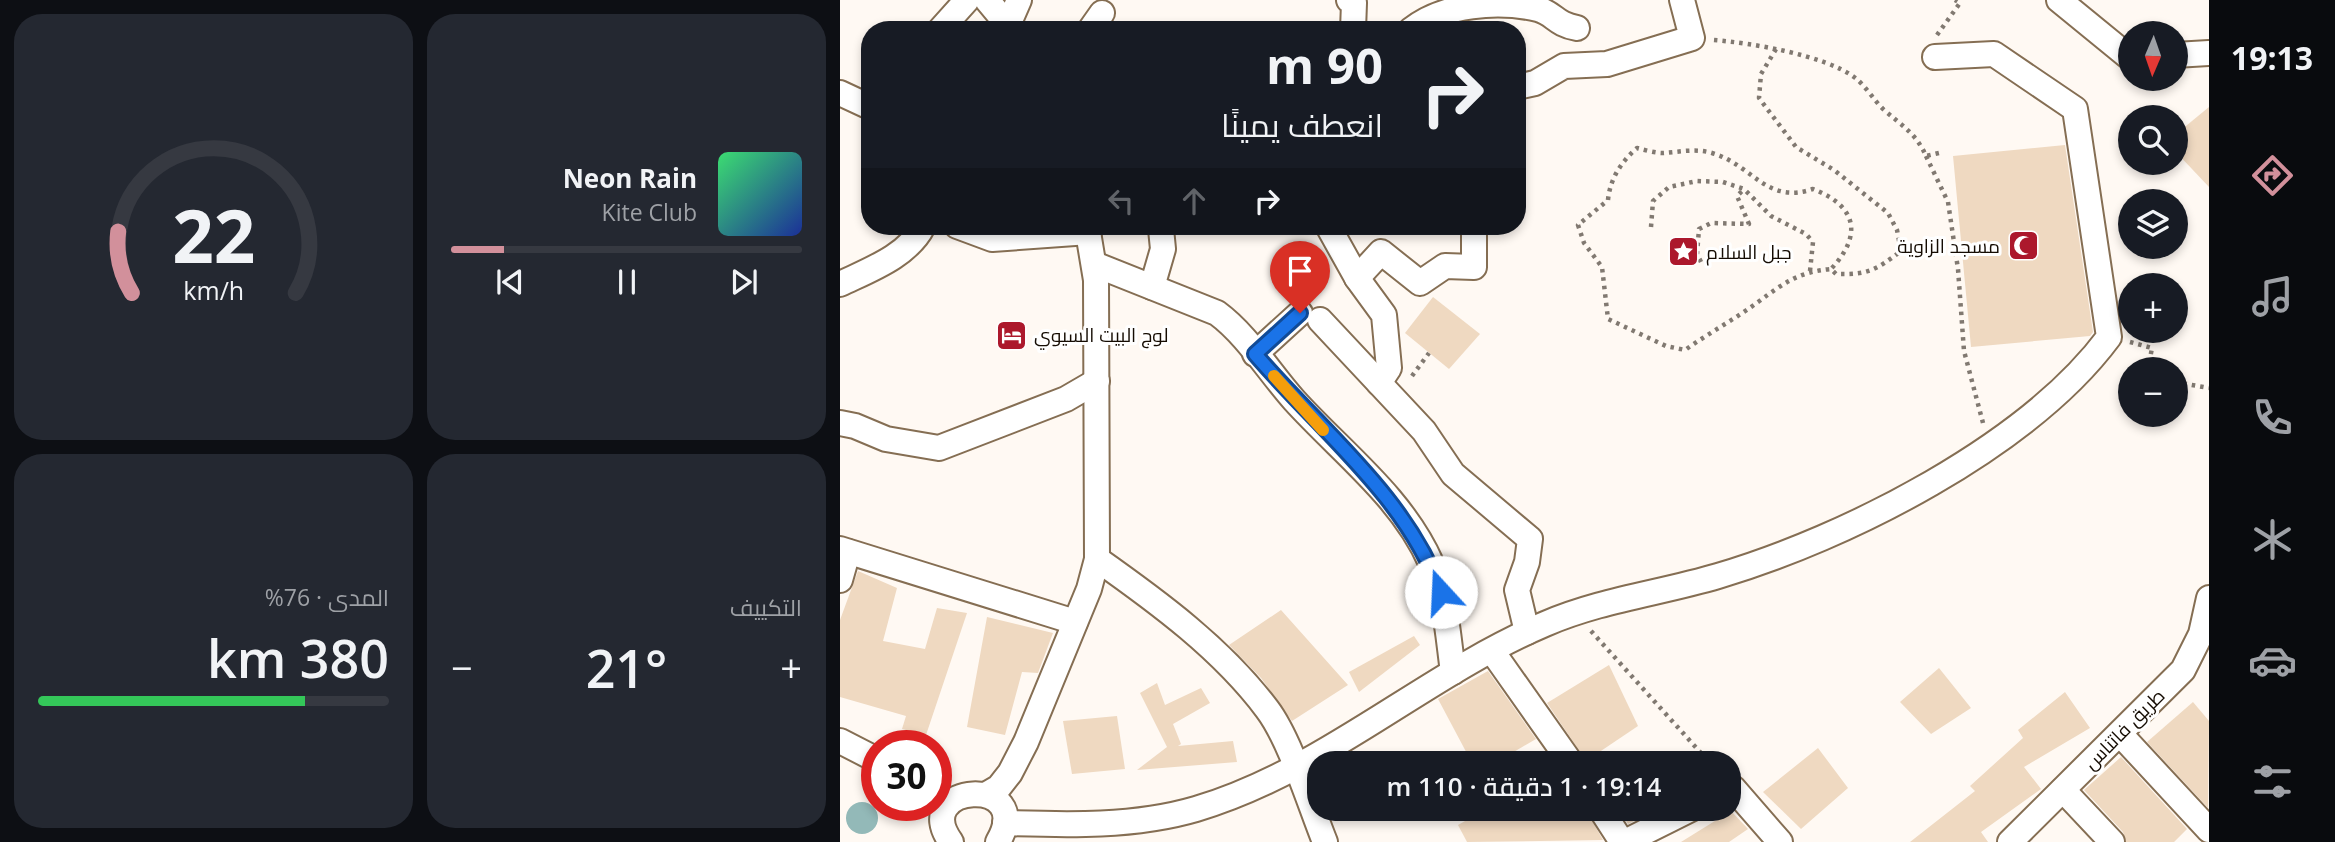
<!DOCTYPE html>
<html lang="ar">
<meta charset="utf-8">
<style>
:root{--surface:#171b24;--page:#242831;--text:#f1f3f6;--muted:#9ea1a6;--line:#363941;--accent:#d2909b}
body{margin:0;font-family:"Open Sans",Cairo,sans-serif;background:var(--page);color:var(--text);direction:rtl;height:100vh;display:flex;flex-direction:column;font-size:26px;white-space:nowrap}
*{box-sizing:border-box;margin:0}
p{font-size:23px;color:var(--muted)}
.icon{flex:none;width:38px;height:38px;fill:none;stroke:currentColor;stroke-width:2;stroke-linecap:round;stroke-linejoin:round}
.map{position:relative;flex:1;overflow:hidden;direction:ltr}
.sheet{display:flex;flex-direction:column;gap:14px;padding:14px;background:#0d0f14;width:840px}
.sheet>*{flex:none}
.banner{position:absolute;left:21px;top:21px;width:665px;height:214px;border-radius:28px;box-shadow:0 4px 10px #0003;direction:rtl;background:#171b24;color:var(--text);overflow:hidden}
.needle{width:46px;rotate:182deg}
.controls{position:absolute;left:1278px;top:21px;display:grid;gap:14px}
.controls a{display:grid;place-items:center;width:70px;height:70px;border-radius:50%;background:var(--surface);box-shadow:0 4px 10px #0003;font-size:35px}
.speed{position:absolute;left:21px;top:730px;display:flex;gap:14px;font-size:35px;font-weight:700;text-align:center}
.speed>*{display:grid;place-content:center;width:91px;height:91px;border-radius:50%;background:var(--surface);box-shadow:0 4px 10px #0003;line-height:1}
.speed .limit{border:10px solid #d22;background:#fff;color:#111}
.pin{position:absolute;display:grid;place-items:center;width:60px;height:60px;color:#fff;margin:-72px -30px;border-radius:50% 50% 50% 0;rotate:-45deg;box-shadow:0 0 7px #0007}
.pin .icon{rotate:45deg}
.me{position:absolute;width:77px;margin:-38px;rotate:340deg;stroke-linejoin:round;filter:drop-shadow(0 0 5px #0008)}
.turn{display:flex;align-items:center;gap:24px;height:147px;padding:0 28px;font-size:32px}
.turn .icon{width:91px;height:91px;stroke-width:2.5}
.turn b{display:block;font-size:49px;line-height:60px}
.lanes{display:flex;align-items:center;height:66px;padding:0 28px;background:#0003;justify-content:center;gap:35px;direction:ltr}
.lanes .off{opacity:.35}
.big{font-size:52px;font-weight:600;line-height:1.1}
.sheet .card{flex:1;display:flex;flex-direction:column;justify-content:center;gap:10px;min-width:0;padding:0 24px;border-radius:28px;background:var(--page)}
.sheet .dial{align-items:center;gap:0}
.dial svg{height:182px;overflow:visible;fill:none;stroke:var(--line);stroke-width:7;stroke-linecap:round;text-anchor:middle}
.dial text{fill:var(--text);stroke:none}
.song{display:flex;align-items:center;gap:21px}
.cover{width:84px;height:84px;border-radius:10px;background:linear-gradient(135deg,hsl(140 70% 55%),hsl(230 70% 35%))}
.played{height:7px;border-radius:4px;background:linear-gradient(90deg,var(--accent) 15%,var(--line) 15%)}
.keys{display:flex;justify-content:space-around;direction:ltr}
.heat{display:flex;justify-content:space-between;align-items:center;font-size:38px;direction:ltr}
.charge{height:10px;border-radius:5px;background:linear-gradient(90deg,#34c759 76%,var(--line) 0)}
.sheet .tiles{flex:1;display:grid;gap:14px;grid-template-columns:repeat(2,1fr)}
.trip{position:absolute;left:467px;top:751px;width:434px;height:70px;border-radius:28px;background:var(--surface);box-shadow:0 4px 10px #0003;font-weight:600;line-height:70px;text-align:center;direction:rtl}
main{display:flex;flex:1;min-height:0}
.tab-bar{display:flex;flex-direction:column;width:126px;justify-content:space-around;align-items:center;background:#090b0e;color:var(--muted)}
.tab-bar .icon{width:49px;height:49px}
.tab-bar .on{color:var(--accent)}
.tab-bar b{font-size:32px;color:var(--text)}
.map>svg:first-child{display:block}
.water{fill:#93b9b8}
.building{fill:#efd9c1}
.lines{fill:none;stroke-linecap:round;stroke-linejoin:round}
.minor-casing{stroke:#856e53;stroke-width:28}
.path{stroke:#817971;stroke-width:4.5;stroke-dasharray:3.5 5;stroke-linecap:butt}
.minor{stroke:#fff;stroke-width:24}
.route-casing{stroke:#114b97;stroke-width:18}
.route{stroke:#1a73e8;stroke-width:12}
.slow{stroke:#f59e0b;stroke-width:12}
.labels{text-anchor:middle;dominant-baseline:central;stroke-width:6;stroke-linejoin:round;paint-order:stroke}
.poi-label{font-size:19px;fill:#150c03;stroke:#fff;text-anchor:start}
.street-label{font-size:19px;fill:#150c03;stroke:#fff}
</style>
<main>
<nav class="tab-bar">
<b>19:13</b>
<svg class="icon on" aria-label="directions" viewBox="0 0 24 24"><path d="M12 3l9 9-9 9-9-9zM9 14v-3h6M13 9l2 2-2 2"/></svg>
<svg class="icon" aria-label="music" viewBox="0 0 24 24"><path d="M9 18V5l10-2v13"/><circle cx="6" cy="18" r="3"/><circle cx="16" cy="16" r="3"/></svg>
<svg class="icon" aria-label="phone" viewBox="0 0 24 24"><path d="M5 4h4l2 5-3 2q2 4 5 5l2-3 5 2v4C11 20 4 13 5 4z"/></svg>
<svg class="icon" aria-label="climate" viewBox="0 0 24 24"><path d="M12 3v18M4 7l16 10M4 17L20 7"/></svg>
<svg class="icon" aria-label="car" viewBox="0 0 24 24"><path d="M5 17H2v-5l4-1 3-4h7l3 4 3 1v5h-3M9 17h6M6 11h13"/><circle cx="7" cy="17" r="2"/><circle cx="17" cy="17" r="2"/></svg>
<svg class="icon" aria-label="filters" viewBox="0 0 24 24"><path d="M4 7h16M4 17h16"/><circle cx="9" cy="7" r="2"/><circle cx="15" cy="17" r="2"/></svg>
</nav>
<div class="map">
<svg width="1369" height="842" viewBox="0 0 1369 842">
<rect width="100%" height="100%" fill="#fff9f3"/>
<circle class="water" cx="22" cy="818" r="16"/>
<g class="building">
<polygon points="1369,107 1369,187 1335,151 1335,135"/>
<polygon points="1225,145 1253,332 1250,336 1131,347 1113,156"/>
<polygon points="593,297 640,334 609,369 565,333"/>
<polygon points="18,571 57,588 43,641 85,649 97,608 127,613 86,735 62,729 66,716 0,697 0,620"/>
<polygon points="441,610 508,685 452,721 421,678 389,645"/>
<polygon points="147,617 213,633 198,673 182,672 165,735 127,727"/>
<polygon points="574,636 580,645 519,692 509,672"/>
<polygon points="769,665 798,726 746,761 707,703"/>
<polygon points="1099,668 1131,708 1091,734 1060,702"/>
<polygon points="648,671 696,739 655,763 632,763 598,699"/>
<polygon points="317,683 325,705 361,688 370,703 333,724 341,744 338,746 393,741 397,762 297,770 327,747 300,693"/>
<polygon points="1225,692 1250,728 1184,767 1201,789 1141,832 1148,842 1070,842 1135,791 1130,786 1183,738 1178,730"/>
<polygon points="1353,702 1369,721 1368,808 1307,742"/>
<polygon points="277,716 285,769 232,774 223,721"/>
<polygon points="978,748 1008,788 961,829 923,792"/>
<polygon points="1281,757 1347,829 1334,842 1286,842 1283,832 1244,790"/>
<polygon points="648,808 745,808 763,840 627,842 618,825"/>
<polygon points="778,808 819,808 788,824"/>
<polygon points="891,811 908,829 889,842 841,842"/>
</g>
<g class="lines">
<defs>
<g id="minor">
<polyline points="147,0 172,30"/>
<polyline points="509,0 514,3 513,30"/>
<polyline points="1219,0 1290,58"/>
<polyline points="169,23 179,0"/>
<polyline points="100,30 127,0"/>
<polyline points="250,30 262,13"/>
<path d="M571 30C604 4 658 0 698 9 715 14 715 24 737 28"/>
<polyline points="1335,55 1369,53"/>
<polyline points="677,87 695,83 724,66 767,64 852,38 842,0"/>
<polyline points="0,93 30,107"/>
<polyline points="117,226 152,239 249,232"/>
<polyline points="488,226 517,278 544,315 549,368 539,383"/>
<path d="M254 264 377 313C407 335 429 372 454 400 501 452 562 497 591 563 606 597 608 636 613 672"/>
<polyline points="517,278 541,252 580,283 605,266 634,267 634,226"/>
<path d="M0 284C29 270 68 256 83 226"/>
<polyline points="312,287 323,249 321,229"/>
<polyline points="480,320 584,431 613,474 690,539 687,562 677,590 687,632"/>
<polyline points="415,354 460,313"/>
<polyline points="0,423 15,426 46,439 99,448 226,399 257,381"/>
<polyline points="0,549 235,622"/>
<path d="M257 559C318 602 382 649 427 709 450 739 470 805 485 842"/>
<polyline points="0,580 8,552"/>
<polyline points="652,651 731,763"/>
<polyline points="1280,734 1369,830"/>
<polyline points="0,741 37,760"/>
<polyline points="889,790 893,788 940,842"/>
<polyline points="1223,790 1272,842"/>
<polyline points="147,794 159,787 170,773 186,742 249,589 257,559 256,280 247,226"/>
<polyline points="760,808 782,842"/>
<path d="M165 823C227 825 295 827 356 809 484 771 583 676 705 624 760 600 821 593 878 576 1007 538 1188 446 1269 337L1235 109 1154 54 1095 57"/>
<path d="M111 842C68 783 197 774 158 842"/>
<polyline points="785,842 853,808"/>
<polyline points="1170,842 1343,670 1361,634 1369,598"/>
</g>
</defs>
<use href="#minor" class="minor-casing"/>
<g class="path">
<polyline points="1097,35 1120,3 1115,0"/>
<path d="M874 40C911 43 984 55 1014 77 1025 85 1033 99 1043 109 1061 125 1076 133 1086 156L1103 152"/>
<path d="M936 49 921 74 919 98 956 147 994 170 1048 213 1057 230 1061 251C1036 270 1028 275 996 274L991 269C958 272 944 283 918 302 895 319 869 333 845 350L826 346 768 319 762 267 744 243 738 225 768 200C770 179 781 162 797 148 805 150 815 153 823 153 839 152 856 148 872 153 913 165 926 205 973 189 1017 206 1023 235 991 269"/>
<polyline points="1086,156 1108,202 1118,269 1124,351 1143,423"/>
<polyline points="811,227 813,201 829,187 857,181 883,182 904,189 931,216 966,234 973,242 970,271"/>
<polyline points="861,262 857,254 859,229 871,223 909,224 897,196 904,189"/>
<polyline points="1290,342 1312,348 1308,369"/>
<polyline points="572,376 589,353"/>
<polyline points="1335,382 1369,388"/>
<polyline points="751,631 870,763"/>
</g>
<use href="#minor" class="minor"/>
</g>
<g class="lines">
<defs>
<path id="route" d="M460 313 415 354C480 430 566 496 601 592"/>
</defs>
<use href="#route" class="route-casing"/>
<use href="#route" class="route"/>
<polyline class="slow" points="434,376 483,430"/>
</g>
<defs>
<symbol id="mosque-square" viewBox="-11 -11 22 22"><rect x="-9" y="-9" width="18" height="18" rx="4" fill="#ac182c" stroke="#fff"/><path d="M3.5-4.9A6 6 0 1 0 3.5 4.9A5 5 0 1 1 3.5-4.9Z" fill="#fff"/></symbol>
<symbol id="sight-square" viewBox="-11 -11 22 22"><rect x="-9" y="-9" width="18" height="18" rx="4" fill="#ac182c" stroke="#fff"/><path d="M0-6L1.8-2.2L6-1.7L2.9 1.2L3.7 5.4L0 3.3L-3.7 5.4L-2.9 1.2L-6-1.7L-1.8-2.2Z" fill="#fff"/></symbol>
<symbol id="hotel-square" viewBox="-11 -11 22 22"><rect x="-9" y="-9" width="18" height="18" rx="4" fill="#ac182c" stroke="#fff"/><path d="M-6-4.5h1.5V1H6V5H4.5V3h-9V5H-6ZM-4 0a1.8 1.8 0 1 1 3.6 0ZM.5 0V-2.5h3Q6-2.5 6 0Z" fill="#fff"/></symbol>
</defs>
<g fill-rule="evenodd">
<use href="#mosque-square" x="1166" y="228" width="35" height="35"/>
<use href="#sight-square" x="826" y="234" width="35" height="35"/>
<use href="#hotel-square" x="154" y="318" width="35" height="35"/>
</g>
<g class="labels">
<g class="poi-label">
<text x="1160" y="246" text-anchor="end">مسجد الزاوية</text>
<text x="866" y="252">جبل السلام</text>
<text x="194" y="335">لوج البيت السيوي</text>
</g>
<g class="street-label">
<text transform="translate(1284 729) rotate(-45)">طريق فاتناس</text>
</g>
</g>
</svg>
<div class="controls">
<a><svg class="needle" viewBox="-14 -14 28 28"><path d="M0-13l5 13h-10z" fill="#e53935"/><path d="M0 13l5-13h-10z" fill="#9ea1a6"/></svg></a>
<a><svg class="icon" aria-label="search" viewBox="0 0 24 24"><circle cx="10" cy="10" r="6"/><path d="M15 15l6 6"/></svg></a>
<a><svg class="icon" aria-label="layers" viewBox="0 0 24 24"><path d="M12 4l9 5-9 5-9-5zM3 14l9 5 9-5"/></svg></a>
<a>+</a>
<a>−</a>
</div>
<div class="speed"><div class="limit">30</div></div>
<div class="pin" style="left:460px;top:313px;background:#d93025"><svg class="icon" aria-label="arrive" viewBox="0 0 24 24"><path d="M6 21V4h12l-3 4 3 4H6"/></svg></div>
<svg class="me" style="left:601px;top:592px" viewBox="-20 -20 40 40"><circle r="19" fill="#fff"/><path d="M0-13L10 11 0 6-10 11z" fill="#1a73e8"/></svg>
<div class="trip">19:14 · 1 دقيقة · 110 m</div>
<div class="banner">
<div class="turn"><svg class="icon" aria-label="right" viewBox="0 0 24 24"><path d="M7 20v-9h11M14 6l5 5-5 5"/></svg><div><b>90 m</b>انعطف يمينًا</div></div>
<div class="lanes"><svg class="icon off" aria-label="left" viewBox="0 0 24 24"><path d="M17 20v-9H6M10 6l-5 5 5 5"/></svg><svg class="icon off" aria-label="ahead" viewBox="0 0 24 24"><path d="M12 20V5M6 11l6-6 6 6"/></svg><svg class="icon" aria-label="right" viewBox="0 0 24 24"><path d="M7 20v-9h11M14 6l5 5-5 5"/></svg></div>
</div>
</div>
<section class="sheet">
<div class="tiles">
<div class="card">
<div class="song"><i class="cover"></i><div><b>Neon Rain</b><p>Kite Club</p></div></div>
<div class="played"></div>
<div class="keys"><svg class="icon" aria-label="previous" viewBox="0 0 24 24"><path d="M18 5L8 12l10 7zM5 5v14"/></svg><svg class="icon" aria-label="pause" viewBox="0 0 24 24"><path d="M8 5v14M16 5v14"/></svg><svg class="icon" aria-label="next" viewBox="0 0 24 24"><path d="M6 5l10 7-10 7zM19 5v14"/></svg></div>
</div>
<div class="card dial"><svg viewBox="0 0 100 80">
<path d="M14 69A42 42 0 1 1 86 69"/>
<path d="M14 69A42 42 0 0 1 8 42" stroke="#d2909b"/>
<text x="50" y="56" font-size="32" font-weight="700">22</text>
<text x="50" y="72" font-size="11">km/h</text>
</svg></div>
<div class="card"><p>التكييف</p>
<div class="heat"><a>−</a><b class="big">21°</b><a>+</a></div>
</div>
<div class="card"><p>المدى · 76%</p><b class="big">380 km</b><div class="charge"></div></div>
</div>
</section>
</main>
